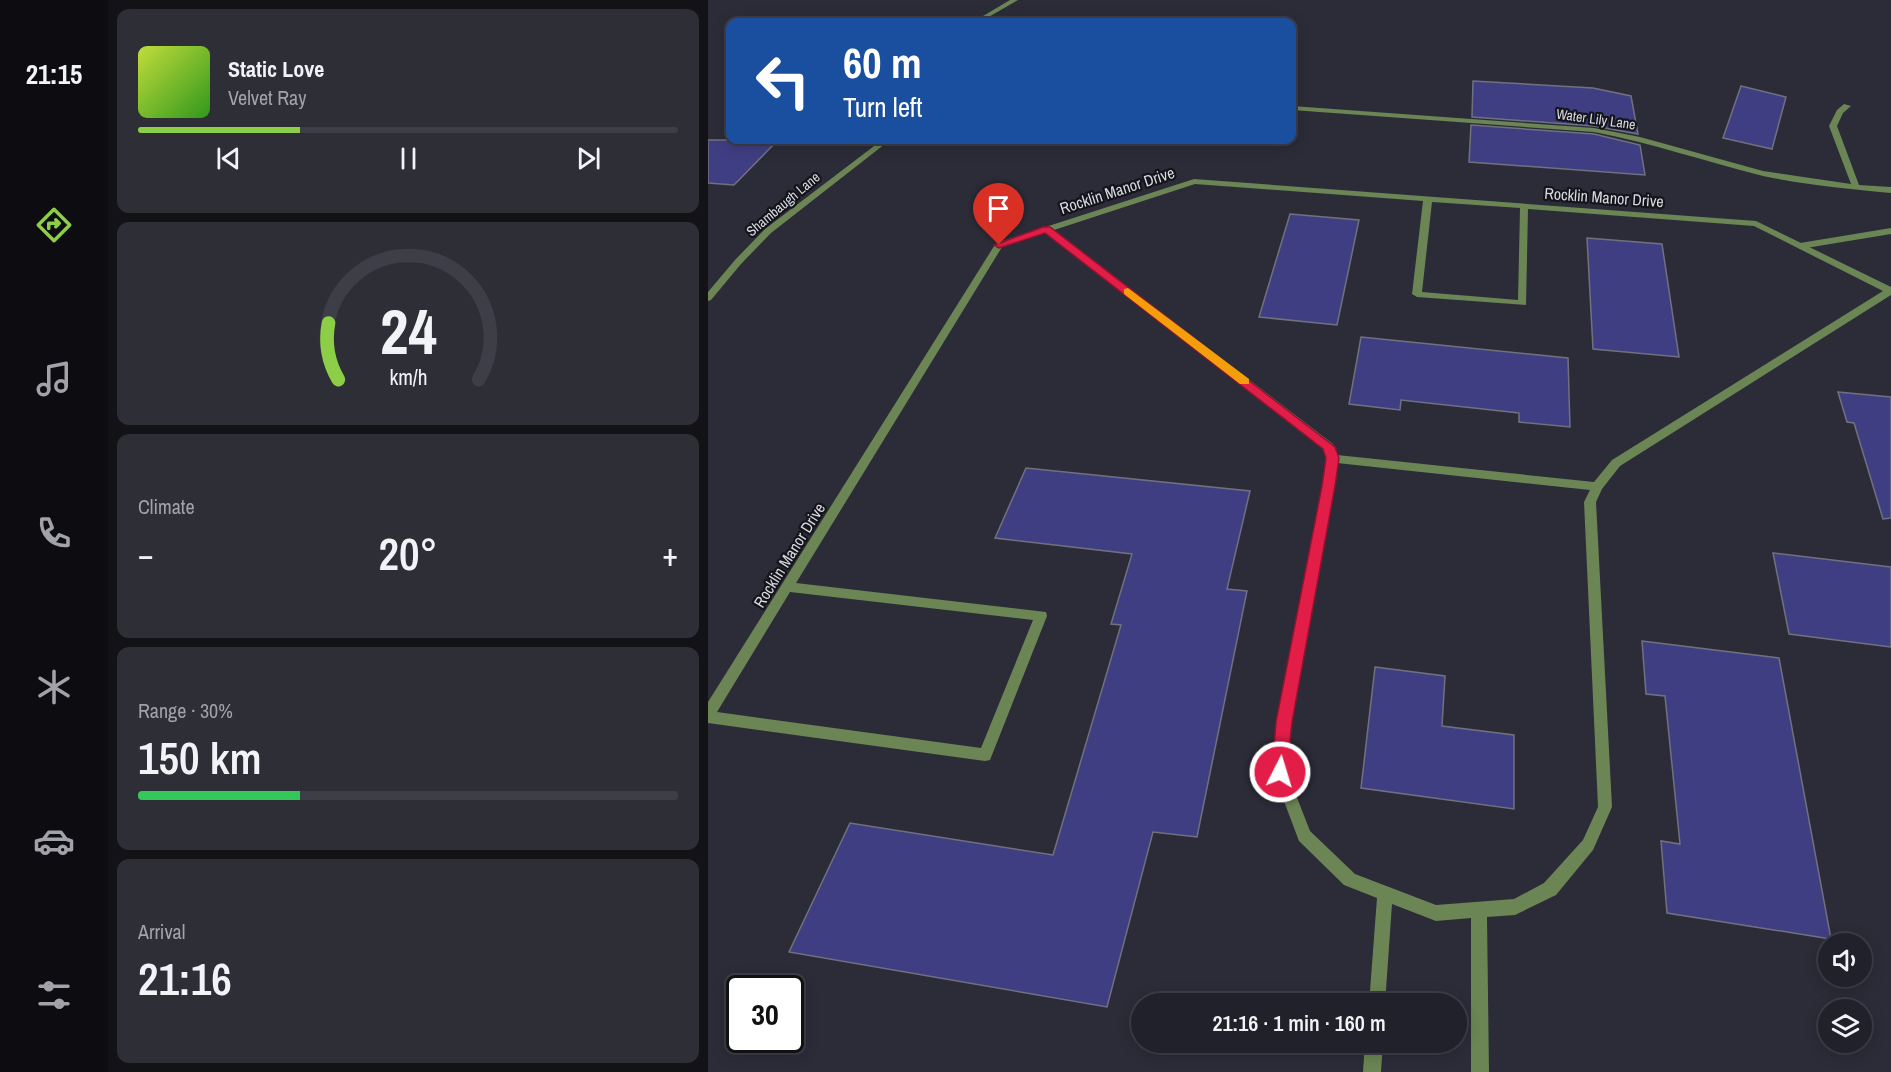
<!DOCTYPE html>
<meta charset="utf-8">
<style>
:root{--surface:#20212a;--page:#2d2e36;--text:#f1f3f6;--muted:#a2a3a8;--line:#3d3e47;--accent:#8cce45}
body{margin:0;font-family:"Archivo Narrow",sans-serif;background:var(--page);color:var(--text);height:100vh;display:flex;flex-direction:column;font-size:22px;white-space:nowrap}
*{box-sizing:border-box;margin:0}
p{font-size:20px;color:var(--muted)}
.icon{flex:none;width:33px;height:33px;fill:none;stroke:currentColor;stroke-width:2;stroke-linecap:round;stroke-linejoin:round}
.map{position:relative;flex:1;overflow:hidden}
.panel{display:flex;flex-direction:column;gap:9px;padding:9px;background:#121217;width:600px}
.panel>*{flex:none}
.hud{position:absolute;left:18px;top:18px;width:570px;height:126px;border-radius:12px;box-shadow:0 3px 15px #0003,0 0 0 2px var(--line);background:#1a4fa0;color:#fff;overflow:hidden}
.tools{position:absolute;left:1110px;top:933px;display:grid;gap:12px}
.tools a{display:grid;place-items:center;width:54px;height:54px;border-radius:50%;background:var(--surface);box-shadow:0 3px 15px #0003,0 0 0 2px var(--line);font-size:30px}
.speed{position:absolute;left:18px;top:975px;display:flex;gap:12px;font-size:30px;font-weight:700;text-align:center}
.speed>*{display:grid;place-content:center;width:78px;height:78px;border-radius:50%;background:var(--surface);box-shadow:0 3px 15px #0003,0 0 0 2px var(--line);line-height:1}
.speed .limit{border:3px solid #111;border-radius:9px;background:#fff;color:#111}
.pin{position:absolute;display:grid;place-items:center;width:51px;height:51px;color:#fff;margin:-62px -26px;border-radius:50% 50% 50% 0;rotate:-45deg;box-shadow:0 0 6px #0007}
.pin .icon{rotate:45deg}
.me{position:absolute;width:66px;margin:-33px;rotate:5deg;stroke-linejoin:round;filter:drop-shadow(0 0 4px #0008)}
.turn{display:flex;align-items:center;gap:21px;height:126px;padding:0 18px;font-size:27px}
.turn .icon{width:78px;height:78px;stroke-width:2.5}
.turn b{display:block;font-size:42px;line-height:51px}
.big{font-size:45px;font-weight:600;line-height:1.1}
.panel .tile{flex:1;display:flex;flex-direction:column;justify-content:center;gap:9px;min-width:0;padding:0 21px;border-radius:12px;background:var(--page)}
.panel .dial{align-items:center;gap:0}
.dial svg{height:156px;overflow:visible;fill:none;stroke:var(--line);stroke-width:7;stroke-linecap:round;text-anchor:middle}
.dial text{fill:var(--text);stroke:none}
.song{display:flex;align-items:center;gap:18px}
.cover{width:72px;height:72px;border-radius:9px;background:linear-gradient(135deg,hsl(70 70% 55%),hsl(110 70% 35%))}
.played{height:6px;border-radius:3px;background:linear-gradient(90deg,var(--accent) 30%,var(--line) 30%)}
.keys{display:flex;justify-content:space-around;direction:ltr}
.heat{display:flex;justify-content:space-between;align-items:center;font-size:33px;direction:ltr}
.charge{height:9px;border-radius:4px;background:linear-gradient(90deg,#34c759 30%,var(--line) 0)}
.trip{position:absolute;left:423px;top:993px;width:336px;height:60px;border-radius:30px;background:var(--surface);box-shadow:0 3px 15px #0003,0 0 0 2px var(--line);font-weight:600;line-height:60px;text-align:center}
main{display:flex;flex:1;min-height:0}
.tab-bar{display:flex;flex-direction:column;width:108px;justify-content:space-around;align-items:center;background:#0d0d11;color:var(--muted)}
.tab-bar .icon{width:42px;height:42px}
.tab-bar .active{color:var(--accent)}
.tab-bar b{font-size:27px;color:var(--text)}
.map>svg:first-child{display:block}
.building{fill:#403e82;stroke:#70717f;stroke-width:1.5}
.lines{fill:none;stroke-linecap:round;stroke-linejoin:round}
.lane{fill:#6b8554;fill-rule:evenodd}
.street{fill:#6b8554;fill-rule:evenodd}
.route{fill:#e11d48;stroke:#92132f;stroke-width:1.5}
.slow{fill:#f59e0b}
.labels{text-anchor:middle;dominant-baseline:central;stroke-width:4.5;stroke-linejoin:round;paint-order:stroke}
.far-street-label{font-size:14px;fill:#d8d9e1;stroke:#14151a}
.street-label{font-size:16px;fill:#d8d9e1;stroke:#14151a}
</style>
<main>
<nav class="tab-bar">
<b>21:15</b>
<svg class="icon active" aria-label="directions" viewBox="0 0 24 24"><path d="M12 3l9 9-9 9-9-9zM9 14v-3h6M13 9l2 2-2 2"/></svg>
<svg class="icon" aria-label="music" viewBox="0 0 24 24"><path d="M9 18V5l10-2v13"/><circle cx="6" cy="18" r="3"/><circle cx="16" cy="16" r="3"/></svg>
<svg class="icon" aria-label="phone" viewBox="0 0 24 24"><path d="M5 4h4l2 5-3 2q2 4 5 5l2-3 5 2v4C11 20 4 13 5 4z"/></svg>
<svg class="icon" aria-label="climate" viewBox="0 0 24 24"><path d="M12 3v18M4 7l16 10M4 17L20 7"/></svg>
<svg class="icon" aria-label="car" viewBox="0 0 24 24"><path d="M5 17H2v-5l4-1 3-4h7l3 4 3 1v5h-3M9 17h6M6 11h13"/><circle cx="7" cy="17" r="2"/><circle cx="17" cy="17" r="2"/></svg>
<svg class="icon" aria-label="filters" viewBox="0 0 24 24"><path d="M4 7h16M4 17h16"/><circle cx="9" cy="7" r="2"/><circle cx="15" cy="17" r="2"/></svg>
</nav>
<section class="panel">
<div class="tile">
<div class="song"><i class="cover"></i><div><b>Static Love</b><p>Velvet Ray</p></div></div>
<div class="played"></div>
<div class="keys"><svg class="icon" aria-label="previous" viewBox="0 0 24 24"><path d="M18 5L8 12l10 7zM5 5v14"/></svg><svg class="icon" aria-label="pause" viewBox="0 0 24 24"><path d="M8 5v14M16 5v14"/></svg><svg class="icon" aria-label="next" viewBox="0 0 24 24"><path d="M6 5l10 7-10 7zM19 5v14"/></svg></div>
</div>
<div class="tile dial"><svg viewBox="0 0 100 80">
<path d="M14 69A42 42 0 1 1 86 69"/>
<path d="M14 69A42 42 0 0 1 9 40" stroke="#8cce45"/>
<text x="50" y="56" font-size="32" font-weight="700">24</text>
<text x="50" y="72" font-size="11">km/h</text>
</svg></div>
<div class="tile"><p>Climate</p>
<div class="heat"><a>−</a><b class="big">20°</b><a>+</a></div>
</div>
<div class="tile"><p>Range · 30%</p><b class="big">150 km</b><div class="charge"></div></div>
<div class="tile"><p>Arrival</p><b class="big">21:16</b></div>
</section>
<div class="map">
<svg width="1183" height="1072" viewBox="0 0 1183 1072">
<rect width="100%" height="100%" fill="#2b2c38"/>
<g class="building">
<polygon points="765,81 885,88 923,96 930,134 886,126 764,117"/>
<polygon points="1033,86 1078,97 1064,149 1015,138"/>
<polygon points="763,125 886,134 932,145 937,175 761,162"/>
<polygon points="0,140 70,140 26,185 0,183"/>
<polygon points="582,214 651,220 629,325 551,317"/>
<polygon points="879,238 954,244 971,357 885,349"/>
<polygon points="653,337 860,358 862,427 811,422 811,413 693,400 692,410 641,404"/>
<polygon points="1130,392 1183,397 1183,518 1175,519 1146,423 1139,422"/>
<polygon points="318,468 542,491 519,589 539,591 489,837 445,832 399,1007 81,952 142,823 345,855 413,625 403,624 424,554 287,538"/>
<polygon points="1065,553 1183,567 1183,647 1081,634"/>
<polygon points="934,641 1071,658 1123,939 959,913 953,841 972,844 957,696 938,694"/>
<polygon points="667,667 737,676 734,726 806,735 806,809 653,788"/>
</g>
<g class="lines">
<polygon class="lane" points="1183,228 1183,234 1092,249 1088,246 1092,243"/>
<g class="street">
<polygon points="302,0 310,0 272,22 265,22"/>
<path d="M1136 104 1143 106 1135 113 1129 126 1151 185 1183 187V193C1140 189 1097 185 1055 176 999 162 944 143 886 132L584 110V106L886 128 932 137 1055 171 1143 184 1121 126 1129 110Z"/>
<polygon points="174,140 182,140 63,233 33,264 3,300 0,301 0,292 27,260 57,229"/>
<path d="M486 179 1048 221 1183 287V295L912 466 894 489 888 502 904 807 885 850 848 895 807 915 779 917 781 1072H763V918L728 921 684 904 677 1004H661L669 898 636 885 591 841 565 772 569 722 615 486 618 458 616 449 338 232 294 247 88 583 338 612 339 616 282 760 277 761 0 723V702L288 243ZM487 184 715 201 704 294 709 297 818 305 820 209 1046 226 1175 291 904 460 886 482 629 455 625 444 346 230ZM724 202 812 208 810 300 714 292ZM629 463 882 490 876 502 890 807 875 840 836 883 806 899 728 905 647 874 602 831 579 772 583 722 627 486ZM82 592 325 620 273 748 9 712Z"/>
<polygon points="657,1042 675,1042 673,1072 655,1072"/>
</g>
</g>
<polygon class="route" points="335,227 342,227 627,447 631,458 627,486 584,722 578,778 572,780 566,778 564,772 568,722 614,486 618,458 615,449 337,233 291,248 286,245"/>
<polygon class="slow" points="420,288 541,379 541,384 532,384 416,294 416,289"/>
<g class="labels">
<g class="far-street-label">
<text transform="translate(888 119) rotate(8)">Water Lily Lane</text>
<text transform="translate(75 204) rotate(-40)">Shambaugh Lane</text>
</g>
<g class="street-label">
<text transform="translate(409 190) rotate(-18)">Rocklin Manor Drive</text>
<text transform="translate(896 197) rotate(4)">Rocklin Manor Drive</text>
<text transform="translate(81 555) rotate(-58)">Rocklin Manor Drive</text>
</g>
</g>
</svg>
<div class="tools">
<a><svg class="icon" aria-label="sound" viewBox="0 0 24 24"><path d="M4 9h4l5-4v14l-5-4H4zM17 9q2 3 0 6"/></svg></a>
<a><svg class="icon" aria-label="layers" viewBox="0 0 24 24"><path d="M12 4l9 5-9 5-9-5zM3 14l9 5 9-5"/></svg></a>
</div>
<div class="speed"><div class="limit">30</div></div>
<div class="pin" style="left:291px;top:245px;background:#d93025"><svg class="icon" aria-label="arrive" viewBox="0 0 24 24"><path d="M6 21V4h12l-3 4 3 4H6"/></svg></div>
<svg class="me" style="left:572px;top:772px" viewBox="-20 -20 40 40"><circle r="17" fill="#e11d48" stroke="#fff" stroke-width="3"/><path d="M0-11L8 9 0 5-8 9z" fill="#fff"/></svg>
<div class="trip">21:16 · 1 min · 160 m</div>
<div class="hud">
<div class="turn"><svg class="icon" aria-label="left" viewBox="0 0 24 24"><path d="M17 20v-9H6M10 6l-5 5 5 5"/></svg><div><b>60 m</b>Turn left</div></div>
</div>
</div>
</main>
